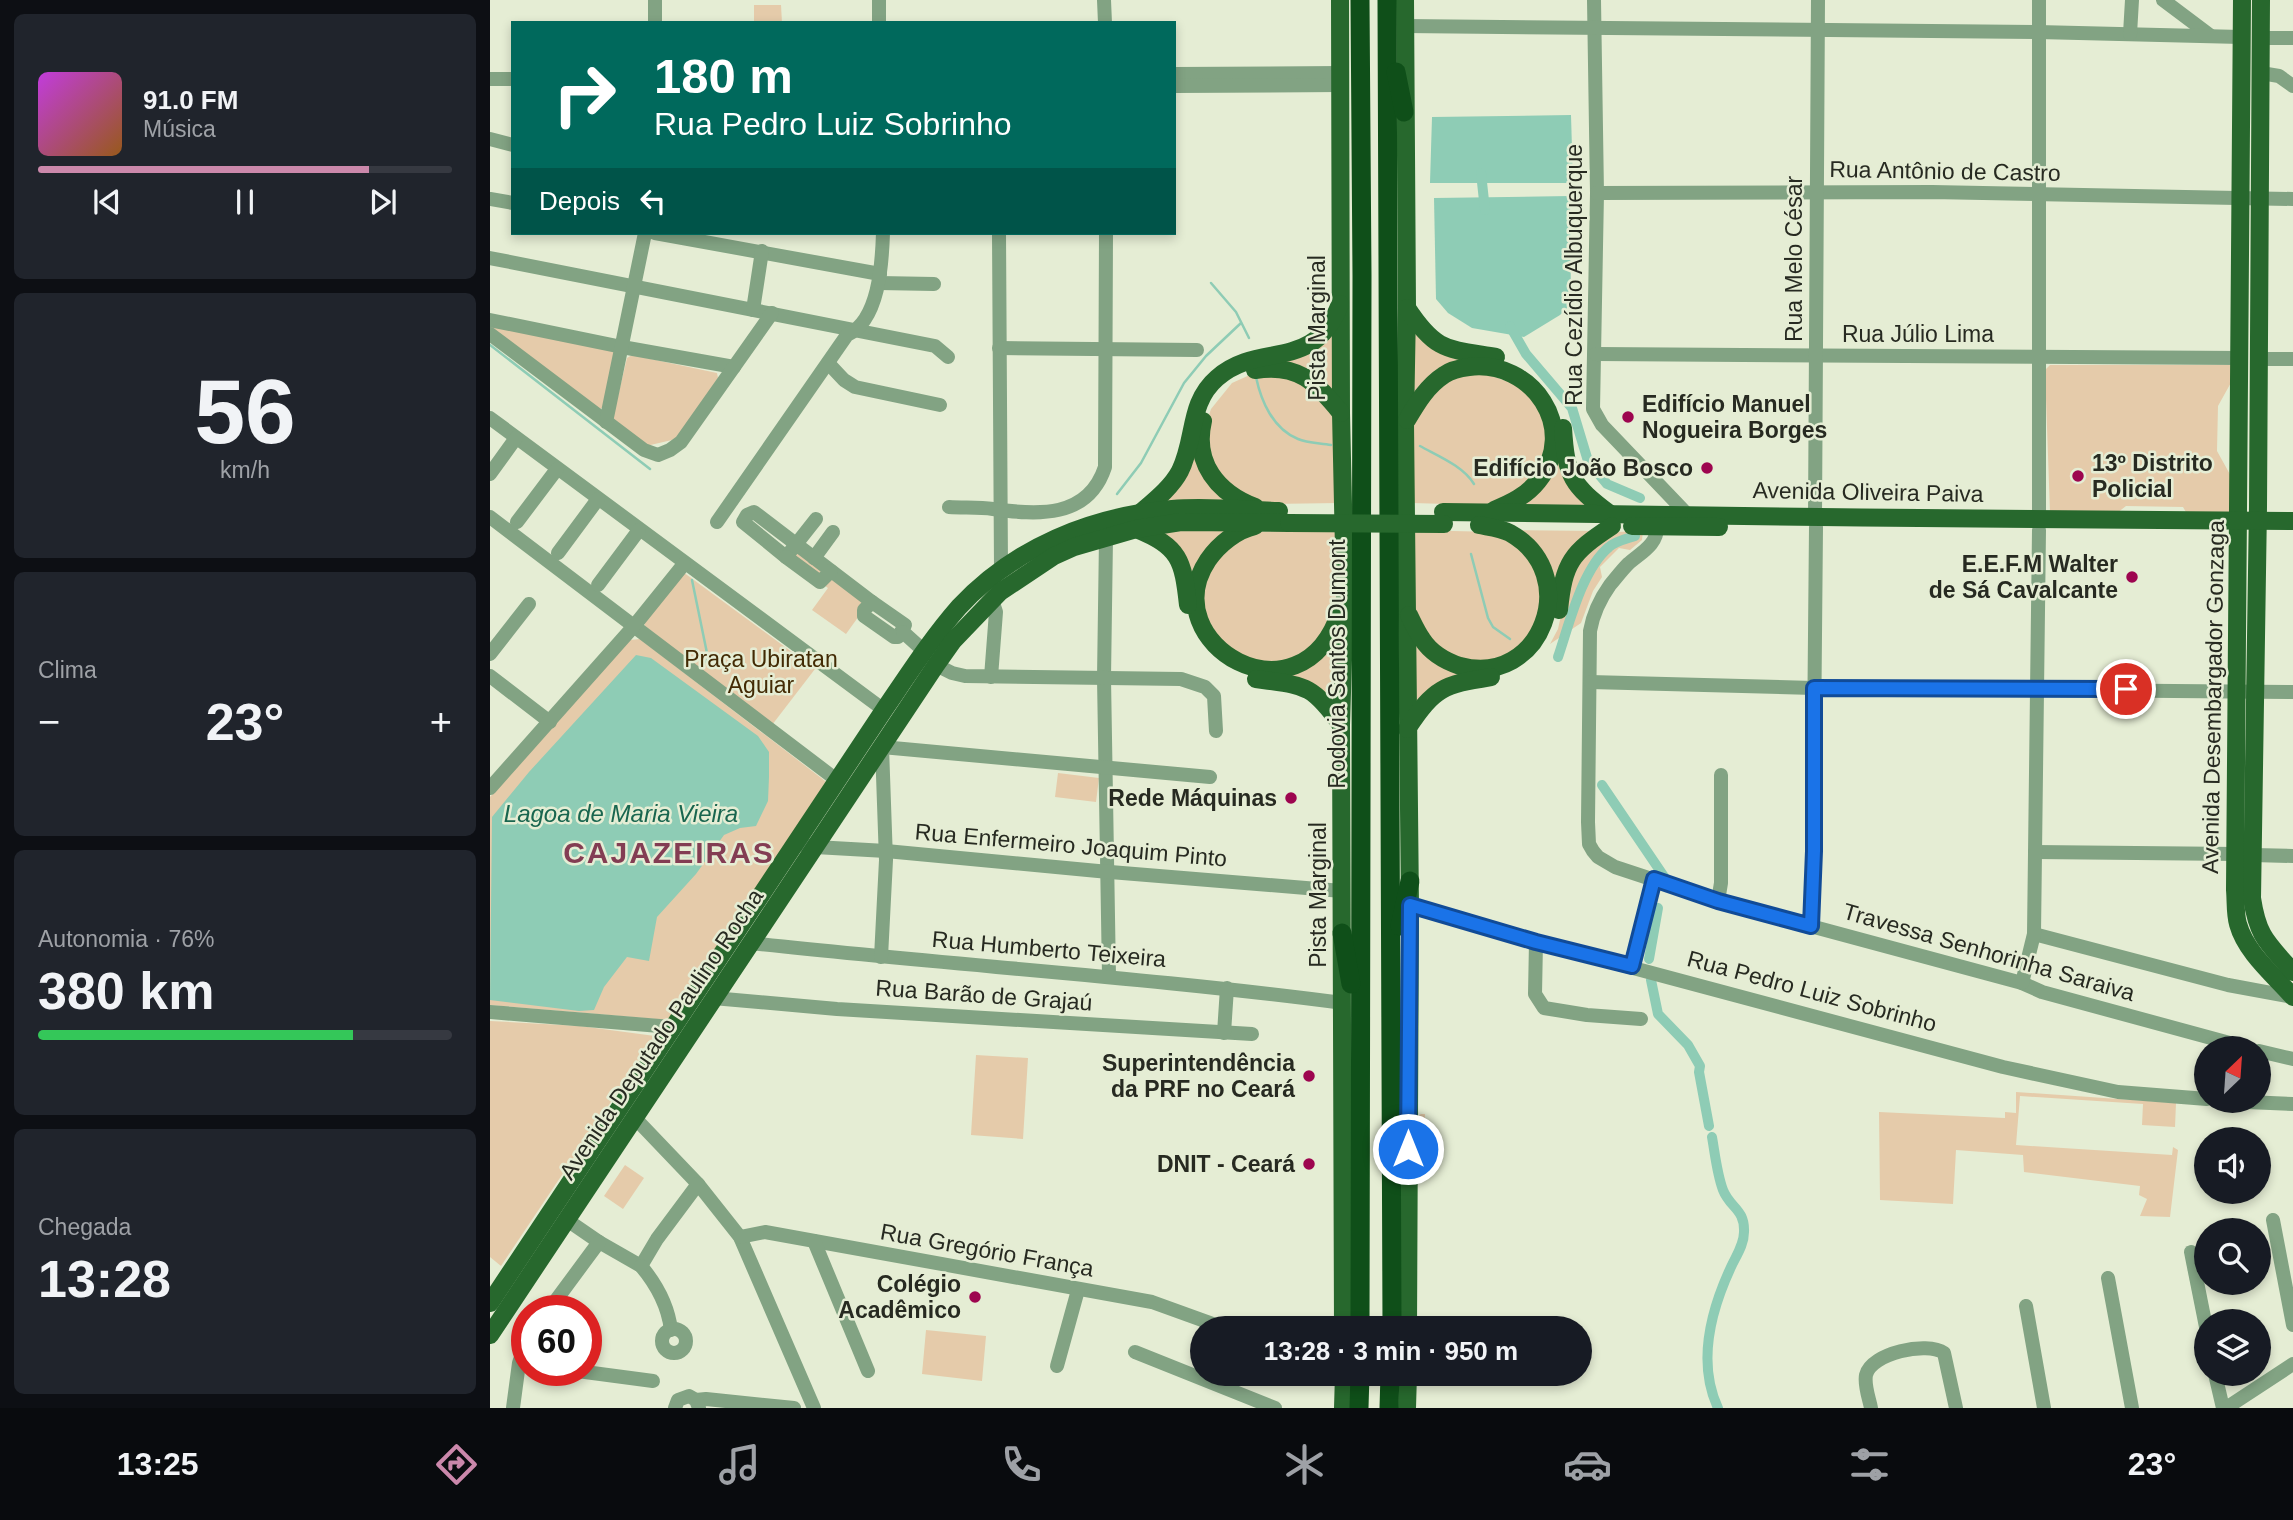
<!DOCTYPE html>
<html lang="pt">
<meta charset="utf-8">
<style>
:root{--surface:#171b24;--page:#20242c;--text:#f1f3f6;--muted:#9ea1a6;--line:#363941;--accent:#cb88ab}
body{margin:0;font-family:Helvetica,sans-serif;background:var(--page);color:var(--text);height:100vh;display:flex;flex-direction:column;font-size:26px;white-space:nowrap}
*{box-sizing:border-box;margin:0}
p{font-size:23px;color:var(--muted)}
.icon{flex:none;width:38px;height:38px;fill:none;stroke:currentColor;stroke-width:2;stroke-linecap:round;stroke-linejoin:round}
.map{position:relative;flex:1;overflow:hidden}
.side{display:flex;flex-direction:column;gap:14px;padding:14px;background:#0d0f14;width:490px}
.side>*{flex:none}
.top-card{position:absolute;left:21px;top:21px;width:665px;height:214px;border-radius:0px;box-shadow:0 4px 10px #0003;background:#00695c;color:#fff;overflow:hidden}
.needle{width:46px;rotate:25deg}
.buttons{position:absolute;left:1704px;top:1036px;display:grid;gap:14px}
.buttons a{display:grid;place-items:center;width:77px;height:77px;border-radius:50%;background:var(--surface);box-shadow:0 4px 10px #0003;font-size:35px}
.speed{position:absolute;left:21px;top:1295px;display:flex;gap:14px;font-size:35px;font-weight:700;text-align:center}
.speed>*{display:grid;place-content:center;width:91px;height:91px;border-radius:50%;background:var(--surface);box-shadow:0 4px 10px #0003;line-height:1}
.speed .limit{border:10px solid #d22;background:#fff;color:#111}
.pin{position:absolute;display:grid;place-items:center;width:60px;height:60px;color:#fff;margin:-30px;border:4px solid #fff;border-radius:50%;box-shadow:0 2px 7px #0007}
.me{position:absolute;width:77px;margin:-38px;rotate:0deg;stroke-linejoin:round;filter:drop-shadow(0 0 5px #0008)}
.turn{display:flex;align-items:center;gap:24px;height:147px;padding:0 28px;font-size:32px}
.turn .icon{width:91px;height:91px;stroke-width:2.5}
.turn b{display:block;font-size:49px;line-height:60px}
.then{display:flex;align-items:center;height:66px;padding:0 28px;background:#0003;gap:14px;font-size:26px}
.big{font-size:52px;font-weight:700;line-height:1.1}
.side .tile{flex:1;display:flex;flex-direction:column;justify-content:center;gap:10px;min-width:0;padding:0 24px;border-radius:10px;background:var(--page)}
.side .dial{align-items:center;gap:0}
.dial b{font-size:91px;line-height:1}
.song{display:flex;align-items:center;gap:21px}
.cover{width:84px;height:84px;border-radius:10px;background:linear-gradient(135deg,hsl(290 70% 55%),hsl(30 70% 35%))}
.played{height:7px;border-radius:4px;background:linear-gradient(90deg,var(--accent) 80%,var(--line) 80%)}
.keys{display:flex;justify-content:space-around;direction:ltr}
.heat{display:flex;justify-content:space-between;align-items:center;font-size:38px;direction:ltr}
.charge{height:10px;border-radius:5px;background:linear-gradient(90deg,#34c759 76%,var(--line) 0)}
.trip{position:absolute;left:700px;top:1316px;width:402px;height:70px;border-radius:35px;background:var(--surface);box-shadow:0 4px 10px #0003;font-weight:700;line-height:70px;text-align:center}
.menu{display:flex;height:112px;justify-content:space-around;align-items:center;background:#090b0e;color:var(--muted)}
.menu .icon{width:49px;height:49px}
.menu .active{color:var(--accent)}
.menu b{font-size:32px;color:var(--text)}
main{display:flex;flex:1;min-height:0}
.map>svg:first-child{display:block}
.green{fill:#e5cbaa}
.water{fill:#8eccb5}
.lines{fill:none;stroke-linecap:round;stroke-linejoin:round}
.stream{stroke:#8eccb5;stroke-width:2.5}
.canal{stroke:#8eccb5;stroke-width:10}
.minor{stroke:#82a383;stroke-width:14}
.major{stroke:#27682d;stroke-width:18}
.highway{stroke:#0f4f19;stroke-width:19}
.major-bridge{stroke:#27682d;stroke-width:18}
.route-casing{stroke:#114b97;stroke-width:18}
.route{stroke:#1a73e8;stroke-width:12}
.poi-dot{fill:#9d054f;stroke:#e5edd4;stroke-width:2.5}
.labels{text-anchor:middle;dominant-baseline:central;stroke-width:5;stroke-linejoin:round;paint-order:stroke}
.street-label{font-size:23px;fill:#272a21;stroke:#e5edd4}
.poi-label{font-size:23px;font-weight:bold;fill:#272a21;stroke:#e5edd4;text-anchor:end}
.park-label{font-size:23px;fill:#422a04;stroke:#e5edd4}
.water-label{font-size:24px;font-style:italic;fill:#19664f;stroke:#e5edd4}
.district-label{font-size:30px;font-weight:bold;letter-spacing:2px;fill:#833d53;stroke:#e5edd4}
</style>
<main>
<section class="side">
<div class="tile">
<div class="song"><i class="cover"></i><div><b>91.0 FM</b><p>Música</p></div></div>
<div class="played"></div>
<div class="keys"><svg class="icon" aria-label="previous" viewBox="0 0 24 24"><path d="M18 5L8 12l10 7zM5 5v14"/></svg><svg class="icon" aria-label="pause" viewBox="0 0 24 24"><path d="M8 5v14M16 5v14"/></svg><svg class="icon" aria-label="next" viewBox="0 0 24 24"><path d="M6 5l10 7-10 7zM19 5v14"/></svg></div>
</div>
<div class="tile dial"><b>56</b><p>km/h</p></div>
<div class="tile"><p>Clima</p>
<div class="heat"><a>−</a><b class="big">23°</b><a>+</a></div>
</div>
<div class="tile"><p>Autonomia · 76%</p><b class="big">380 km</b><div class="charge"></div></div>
<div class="tile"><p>Chegada</p><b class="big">13:28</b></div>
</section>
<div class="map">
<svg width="1803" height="1408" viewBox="0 0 1803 1408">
<rect width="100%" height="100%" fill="#e5edd4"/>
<g class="green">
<polygon points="291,5 292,23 264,23 264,5"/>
<path d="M847 319V404C837 386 823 373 803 366 722 338 665 453 746 503L664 505C679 492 692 478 699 459 709 428 701 406 728 381 753 358 775 365 803 356 823 350 836 336 847 319Z"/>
<polygon points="0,323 125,351 114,406 108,411 0,329"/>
<polygon points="925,327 1018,363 1040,375 1055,391 1106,508 1022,507 1049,487 1061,408 985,360 920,405"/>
<polygon points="142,355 227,373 228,378 190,436 182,440 156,446 124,423 123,417 137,358"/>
<polygon points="1560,365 1743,365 1743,379 1728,406 1727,451 1742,478 1742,512 1697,514 1693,507 1636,506 1627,513 1560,512 1555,370"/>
<polygon points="982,369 1039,389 1058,429 1054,463 1024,497 993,505 922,503 920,431 939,391"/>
<polygon points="762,374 805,376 844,414 849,503 778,504 748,494 719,461 718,418 721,409 742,383"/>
<path d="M719 527 745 528C629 603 777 744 848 631V712C814 656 759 694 722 651 712 641 705 628 702 613 694 578 706 549 665 531Z"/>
<polygon points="848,529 847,604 823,650 780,666 736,650 713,611 711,599 719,566 759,532"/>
<polygon points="921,530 1005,532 1024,541 1050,573 1052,616 1027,652 985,664 946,648 923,614"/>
<path d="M1022 530 1107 531C1048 564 1082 612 1045 650 1003 693 962 655 921 715L922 632C929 642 937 652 947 659 1009 705 1091 628 1054 560 1047 547 1034 539 1022 530Z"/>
<polygon points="1153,531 1152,540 1140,550 1129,548 1110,567 1112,577 1103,591 1091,623 1060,644 1068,629 1082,566 1126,532"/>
<polygon points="307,549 379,602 356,634 322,610 338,588 299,560"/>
<polygon points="193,572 325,669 282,725 155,626 153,620"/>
<polygon points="150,639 339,784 178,1020 0,1005 0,797 140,640"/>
<polygon points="568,773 609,778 606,802 565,797"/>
<polygon points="0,1021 90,1026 165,1036 11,1266 0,1257"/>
<polygon points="486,1055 538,1058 533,1139 481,1135"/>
<polygon points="1526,1092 1686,1103 1685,1127 1652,1125 1653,1104 1530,1096 1526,1145 1682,1155 1683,1147 1688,1150 1680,1217 1650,1216 1657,1199 1649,1195 1650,1186 1534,1172 1533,1155 1466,1150 1463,1204 1390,1200 1389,1112 1515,1118 1515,1112 1526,1113"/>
<polygon points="931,1114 935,1114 932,1176 922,1175 922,1121"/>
<polygon points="135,1165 154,1178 133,1209 114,1196"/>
<polygon points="436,1330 496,1336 492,1381 432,1374"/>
</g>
<g class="water">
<polygon points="1081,115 1083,183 940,183 942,117"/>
<polygon points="1080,196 1081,304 1070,315 1034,337 982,328 958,313 946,299 944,198"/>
<polygon points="146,655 161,658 268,736 279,752 279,777 278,801 266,826 250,828 234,835 206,874 167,917 159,961 137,957 114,987 104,1010 89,1011 0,1000 2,817 39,772"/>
</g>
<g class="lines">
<g class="stream">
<polyline points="721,283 746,312 759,338"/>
<polyline points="0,345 160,469"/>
<path d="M766 377C771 401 783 429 808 439 817 443 830 443 841 445"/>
<path d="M930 446C948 456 973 466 984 484"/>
<polyline points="627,494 651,463 694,383 716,356 751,323"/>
<polyline points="981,554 998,618 1003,627 1020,639"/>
<polyline points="202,580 218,658 216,662"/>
</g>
<g class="canal">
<polyline points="991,173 995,210"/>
<polyline points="1020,326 1036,354 1082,408 1098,461 1117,484 1150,498"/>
<path d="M1068 657C1079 625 1092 569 1119 547 1126 541 1136 539 1145 536"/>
<polyline points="1112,785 1175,878"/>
<polyline points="1159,959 1168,908"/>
<polyline points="1161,980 1168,1014 1198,1045 1210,1066 1209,1072 1219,1126"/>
<path d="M1222 1137C1225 1154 1227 1174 1233 1190 1240 1208 1255 1209 1254 1232 1254 1245 1246 1256 1241 1267 1221 1310 1207 1363 1228 1408"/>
</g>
<g class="minor">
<polyline points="165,0 165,23"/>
<polyline points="389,0 389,23"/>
<polyline points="614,0 615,23"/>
<polyline points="1104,0 1107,193 1103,409 1112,425 1197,514"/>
<polyline points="1673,0 1721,36"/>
<polyline points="915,26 1548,32 1751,37"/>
<polyline points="1640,34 1642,0"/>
<polyline points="1771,38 1803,38"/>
<polyline points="1771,73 1789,76 1803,86"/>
<polyline points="684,74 851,73"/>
<polyline points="0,79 23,79"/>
<polyline points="684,86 851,85"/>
<polyline points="0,139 23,145"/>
<polyline points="1107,193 1442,192 1803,199"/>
<polyline points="0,199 23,203"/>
<polyline points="165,233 390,274"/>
<polyline points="509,233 511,569"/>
<polyline points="0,258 445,346 458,357"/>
<polyline points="389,283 444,284"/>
<polyline points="263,310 272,251"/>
<polyline points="0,320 132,347 244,367"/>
<polyline points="0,334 154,450 168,455 180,450 191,442 282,313"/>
<polyline points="509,348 707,350"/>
<polyline points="1106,354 1751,358"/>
<polyline points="1768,359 1803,359"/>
<polyline points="338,363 354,380 365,387 450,405"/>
<polyline points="0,418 394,710"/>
<polyline points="116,422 155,233"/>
<polyline points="0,474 26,438"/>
<path d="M459 507C473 508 489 507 503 509 547 515 598 519 615 467L616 233"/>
<polyline points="0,517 348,781"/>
<polyline points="1325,517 1328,0"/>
<path d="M326 519 296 557 253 522 257 515 264 512C303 542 343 572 382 602"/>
<polyline points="1549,519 1549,0"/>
<polyline points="27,522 67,469"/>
<path d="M227 522 357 335C389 321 392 264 393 233"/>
<path d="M1167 526C1168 545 1150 553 1138 564 1132 570 1126 578 1120 585 1110 599 1103 614 1100 631L1098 822 1099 844 1103 851 1108 857 1125 867 1228 901 1532 983 1552 992 1758 1048"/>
<polyline points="616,538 614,678 619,976"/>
<polyline points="68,553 108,499"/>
<polyline points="296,557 330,582 341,571"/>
<polyline points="324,558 343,532"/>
<polyline points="108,585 149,530"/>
<polygon points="382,602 415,625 408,637 404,637 374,616 374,610"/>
<polyline points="498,603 504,606 506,612 501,677"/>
<polyline points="413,632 434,651"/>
<polyline points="0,654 39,604"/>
<polyline points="446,665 462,673 475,676 691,679 715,687 724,696 726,731"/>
<polyline points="0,676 60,722"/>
<polyline points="1100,682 1324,688 1803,692"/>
<polyline points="0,788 144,626 194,564"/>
<polyline points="307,843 325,847 396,851 608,871 852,891"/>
<polyline points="1545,852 1747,854"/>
<polyline points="1763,855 1803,856"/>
<polyline points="1228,901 1231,883 1231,775"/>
<polyline points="920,905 1046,942 1513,1067 1628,1092 1717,1099"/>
<polyline points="1321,925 1323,851 1326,527"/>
<polyline points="1544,934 1738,985 1803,997"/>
<polyline points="1046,942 1045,994 1054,1008 1097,1015 1151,1019"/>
<path d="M260 943C458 965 656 977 853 1003"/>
<polyline points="391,957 396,860 392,747 720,777"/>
<polyline points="1142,966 1164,879"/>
<polyline points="1532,983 1544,934 1549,530"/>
<polyline points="223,998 347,1009 762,1034"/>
<polyline points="0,1012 182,1027"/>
<polyline points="734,1033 737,988"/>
<polyline points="1769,1051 1803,1059"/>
<polyline points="1733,1101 1803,1104"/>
<polyline points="144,1117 208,1184 250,1237 324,1408"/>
<polyline points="77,1220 109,1242 151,1266 167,1239 208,1184"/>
<polyline points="1783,1220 1803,1325"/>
<polyline points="250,1237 275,1232 662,1302 734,1328"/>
<polyline points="324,1241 378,1371"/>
<polyline points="1701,1252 1717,1332"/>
<path d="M151 1266C167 1285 178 1305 181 1330"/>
<polyline points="1618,1278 1642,1408"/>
<polyline points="1536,1306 1554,1408"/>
<polyline points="58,1311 109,1242"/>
<circle cx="184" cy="1341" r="12"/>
<polyline points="645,1352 785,1408"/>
<polyline points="567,1366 588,1290"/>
<polyline points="80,1370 163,1381"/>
<polyline points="1725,1374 1733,1408"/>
<polyline points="206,1400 216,1399 304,1408"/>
<polyline points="23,1408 29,1363 37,1340"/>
<polyline points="185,1408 188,1400 199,1396 206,1400 209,1408"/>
<path d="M1381 1408C1379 1398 1374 1385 1376 1375 1381 1353 1437 1341 1454 1353L1466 1408"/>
<polyline points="1736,1408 1803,1364"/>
</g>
<g class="major">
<polyline points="850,0 851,413 855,595 851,725 853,1328"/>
<polyline points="915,0 917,308 915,423 920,905 918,1328"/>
<path d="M1752 0 1745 890C1746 901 1745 914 1748 924 1756 953 1785 976 1803 997"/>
<path d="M1771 0 1768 507 1762 898C1768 938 1778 943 1803 972"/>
<path d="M917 308C946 352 957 349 1006 357"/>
<path d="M765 370C808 363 826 382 851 413"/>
<path d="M917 420C927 403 937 386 954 375 961 370 971 368 979 367 1042 359 1090 429 1048 481 1036 496 1021 503 1004 510"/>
<path d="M713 421C703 463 728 493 765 507"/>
<path d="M1073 428C1076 477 1082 485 1120 514"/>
<path d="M953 512C1236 517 1520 519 1803 521"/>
<path d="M649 514C664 501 681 488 690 471 706 439 698 403 727 378 771 340 823 374 850 304"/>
<path d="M765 526C747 530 729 544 718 560 662 644 811 730 850 612"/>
<polyline points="1142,526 1229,527"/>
<path d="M646 529C690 547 693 560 698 605"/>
<path d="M1069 610C1074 562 1081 553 1122 526"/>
<path d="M919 615C923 623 927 632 932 639 941 653 955 661 970 666 1051 688 1094 575 1020 533 1011 528 999 527 989 525"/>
<path d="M766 679C815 686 821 683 851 725"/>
<path d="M917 729C945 687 953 685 1001 677"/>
<path d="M0 1303 394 710C418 675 441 639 469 607 525 547 601 516 682 509 717 506 754 510 789 511"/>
<polyline points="0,1335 446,665 463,641 510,592 564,556 584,547 646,529 691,522 799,523"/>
<polyline points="853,1408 854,1374"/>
<polyline points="917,1408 918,1374"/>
</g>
<g class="highway">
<polyline points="870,0 872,276 870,1328"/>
<polyline points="897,0 902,1328"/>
<polyline points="906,72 914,112"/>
<polyline points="910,926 920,881"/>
<polyline points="852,933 861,984"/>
<polyline points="869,1408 870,1374"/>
<polyline points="899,1408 900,1374"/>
</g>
<polyline class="major-bridge" points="799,523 954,524"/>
</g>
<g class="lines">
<defs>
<polyline id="route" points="918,1149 920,905 1046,942 1142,966 1164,879 1228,901 1321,926 1324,851 1324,688 1636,689"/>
</defs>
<use href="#route" class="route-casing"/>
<use href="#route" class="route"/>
</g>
<g class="poi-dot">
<circle cx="1138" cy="417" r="7"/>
<circle cx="1217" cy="468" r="7"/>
<circle cx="1588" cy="476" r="7"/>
<circle cx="1642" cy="577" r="7"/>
<circle cx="801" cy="798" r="7"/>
<circle cx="819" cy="1076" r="7"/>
<circle cx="819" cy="1164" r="7"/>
<circle cx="485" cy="1297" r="7"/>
</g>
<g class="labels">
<g class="street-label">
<text transform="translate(1455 171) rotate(1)">Rua Antônio de Castro</text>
<text transform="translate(1304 259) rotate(-90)">Rua Melo César</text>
<text transform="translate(1084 275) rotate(-90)">Rua Cezídio Albuquerque</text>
<text transform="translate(827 328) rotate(-90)">Pista Marginal</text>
<text x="1428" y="334">Rua Júlio Lima</text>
<text transform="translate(1378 492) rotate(1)">Avenida Oliveira Paiva</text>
<text transform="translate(847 664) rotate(-90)">Rodovia Santos Dumont</text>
<text transform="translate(1723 697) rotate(-89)">Avenida Desembargador Gonzaga</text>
<text transform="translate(581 845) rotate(5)">Rua Enfermeiro Joaquim Pinto</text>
<text transform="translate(828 895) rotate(-90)">Pista Marginal</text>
<text transform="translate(559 949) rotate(5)">Rua Humberto Teixeira</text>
<text transform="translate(1499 952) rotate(16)">Travessa Senhorinha Saraiva</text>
<text transform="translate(1322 991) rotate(15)">Rua Pedro Luiz Sobrinho</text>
<text transform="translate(494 995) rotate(4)">Rua Barão de Grajaú</text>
<text transform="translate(171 1034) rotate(-56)">Avenida Deputado Paulino Rocha</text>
<text transform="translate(497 1250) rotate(10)">Rua Gregório França</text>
</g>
<g class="poi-label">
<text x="1152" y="404" text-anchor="start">Edifício Manuel<tspan x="1152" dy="26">Nogueira Borges</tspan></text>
<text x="1602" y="463" text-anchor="start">13º Distrito<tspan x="1602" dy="26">Policial</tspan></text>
<text x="1203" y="468">Edifício João Bosco</text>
<text x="1628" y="564">E.E.F.M Walter<tspan x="1628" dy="26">de Sá Cavalcante</tspan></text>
<text x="787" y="798">Rede Máquinas</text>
<text x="805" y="1063">Superintendência<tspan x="805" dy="26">da PRF no Ceará</tspan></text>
<text x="805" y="1164">DNIT - Ceará</text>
<text x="471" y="1284">Colégio<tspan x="471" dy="26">Acadêmico</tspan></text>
</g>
<g class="park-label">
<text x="271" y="659">Praça Ubiratan<tspan x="271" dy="26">Aguiar</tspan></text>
</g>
<g class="water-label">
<text x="131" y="813">Lagoa de Maria Vieira</text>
</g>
<g class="district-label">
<text x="179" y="852">CAJAZEIRAS</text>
</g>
</g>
</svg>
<div class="buttons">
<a><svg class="needle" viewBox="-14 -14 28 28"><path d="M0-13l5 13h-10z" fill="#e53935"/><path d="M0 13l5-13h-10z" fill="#9ea1a6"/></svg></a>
<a><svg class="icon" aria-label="sound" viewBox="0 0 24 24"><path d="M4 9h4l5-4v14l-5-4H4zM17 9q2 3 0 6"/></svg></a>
<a><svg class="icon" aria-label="search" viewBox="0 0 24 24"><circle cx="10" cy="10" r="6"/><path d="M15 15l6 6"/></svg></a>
<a><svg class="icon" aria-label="layers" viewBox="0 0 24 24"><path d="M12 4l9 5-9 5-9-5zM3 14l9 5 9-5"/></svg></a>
</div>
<div class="speed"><div class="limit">60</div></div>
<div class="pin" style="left:1636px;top:689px;background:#d93025"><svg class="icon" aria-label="arrive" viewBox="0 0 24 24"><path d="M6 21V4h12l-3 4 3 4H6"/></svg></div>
<svg class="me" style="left:918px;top:1149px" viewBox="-20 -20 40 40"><circle r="17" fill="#1a73e8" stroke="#fff" stroke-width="3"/><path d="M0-11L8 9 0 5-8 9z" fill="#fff"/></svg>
<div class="trip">13:28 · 3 min · 950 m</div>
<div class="top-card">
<div class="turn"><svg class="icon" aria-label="right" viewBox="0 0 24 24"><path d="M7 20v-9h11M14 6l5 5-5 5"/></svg><div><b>180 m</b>Rua Pedro Luiz Sobrinho</div></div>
<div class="then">Depois<svg class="icon" aria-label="left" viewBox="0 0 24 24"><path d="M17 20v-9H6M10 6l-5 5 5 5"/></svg></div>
</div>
</div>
</main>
<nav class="menu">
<b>13:25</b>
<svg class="icon active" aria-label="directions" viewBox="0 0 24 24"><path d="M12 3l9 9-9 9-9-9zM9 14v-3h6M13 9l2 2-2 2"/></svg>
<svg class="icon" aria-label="music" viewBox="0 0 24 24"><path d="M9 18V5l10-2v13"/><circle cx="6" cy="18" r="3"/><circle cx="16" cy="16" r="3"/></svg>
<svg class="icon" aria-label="phone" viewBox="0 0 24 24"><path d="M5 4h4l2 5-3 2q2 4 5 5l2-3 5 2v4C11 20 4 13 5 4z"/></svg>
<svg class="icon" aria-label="climate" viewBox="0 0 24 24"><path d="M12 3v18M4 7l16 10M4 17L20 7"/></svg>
<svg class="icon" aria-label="car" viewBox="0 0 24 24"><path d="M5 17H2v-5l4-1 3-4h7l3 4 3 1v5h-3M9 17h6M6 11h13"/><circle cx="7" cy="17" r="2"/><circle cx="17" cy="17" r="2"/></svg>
<svg class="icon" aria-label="filters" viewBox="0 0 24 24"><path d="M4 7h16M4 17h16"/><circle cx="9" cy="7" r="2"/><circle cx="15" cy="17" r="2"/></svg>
<b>23°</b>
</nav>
